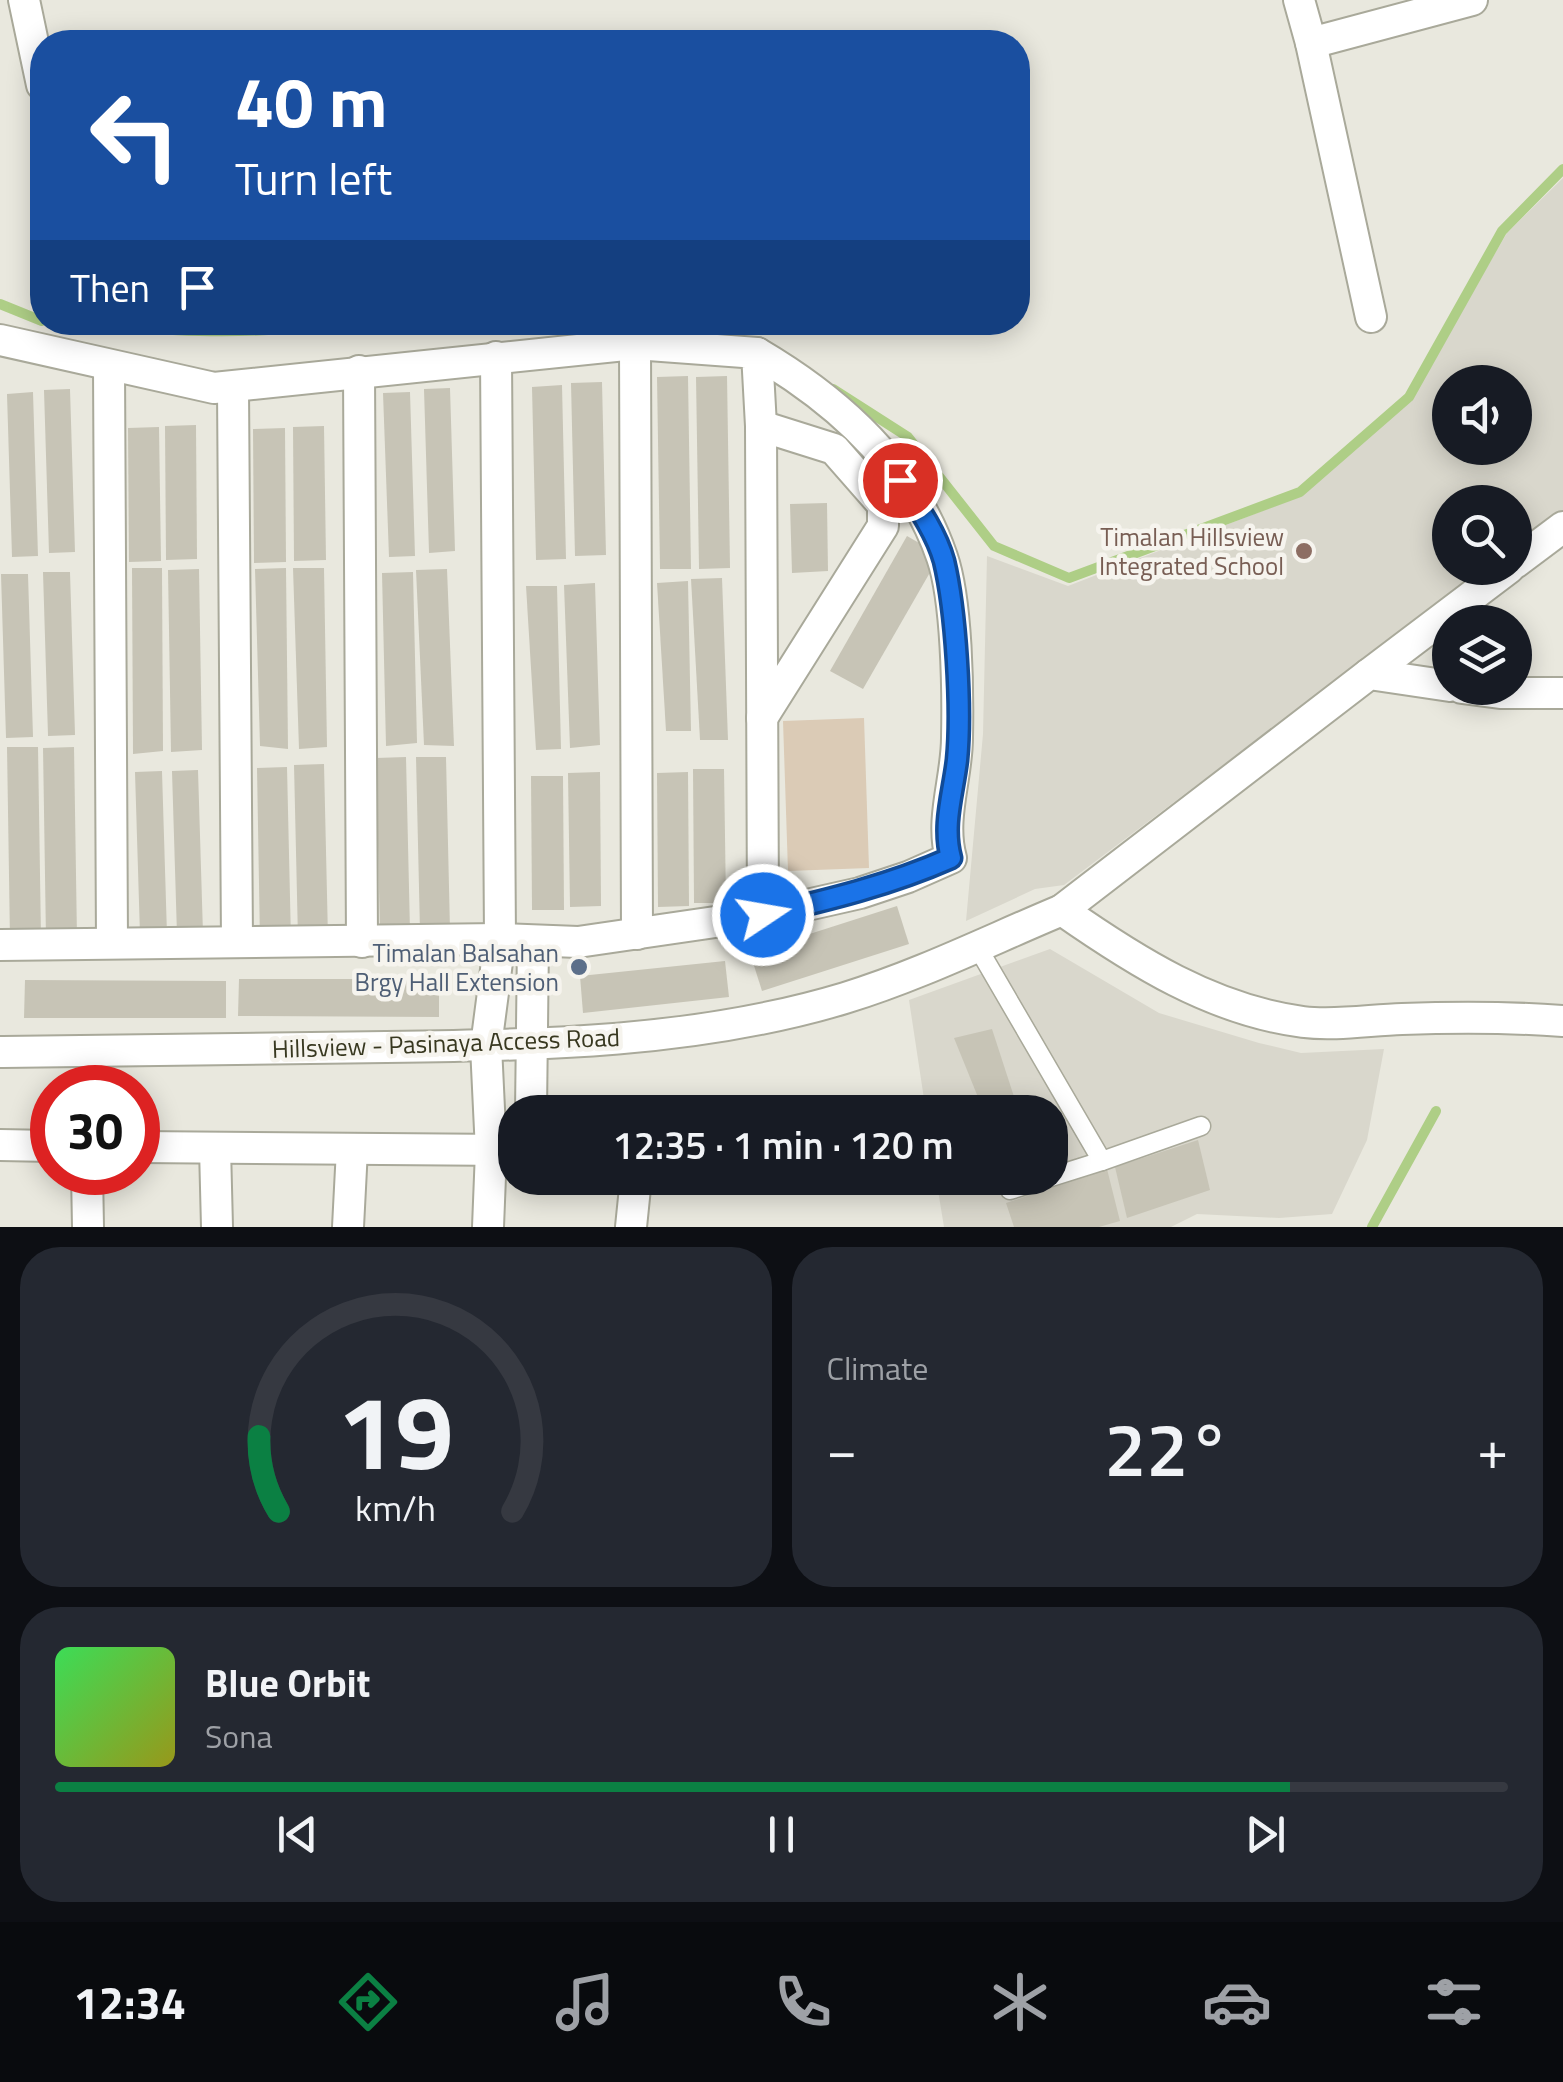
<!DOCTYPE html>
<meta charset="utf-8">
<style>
:root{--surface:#171b24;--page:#242831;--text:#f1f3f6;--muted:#9ea1a6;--line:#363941;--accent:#0b8043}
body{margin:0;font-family:"Titillium Web",sans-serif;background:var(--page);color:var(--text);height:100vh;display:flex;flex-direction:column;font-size:38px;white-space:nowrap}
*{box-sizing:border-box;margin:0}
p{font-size:32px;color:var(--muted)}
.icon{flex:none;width:55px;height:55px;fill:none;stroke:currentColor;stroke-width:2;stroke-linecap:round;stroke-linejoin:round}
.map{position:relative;height:1227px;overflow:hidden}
.panel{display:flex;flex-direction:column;gap:20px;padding:20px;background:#0d0f14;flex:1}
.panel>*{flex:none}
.guide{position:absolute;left:30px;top:30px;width:1000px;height:305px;border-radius:40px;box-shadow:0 5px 25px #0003;background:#1a4fa0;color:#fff;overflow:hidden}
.fabs{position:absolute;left:1432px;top:365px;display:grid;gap:20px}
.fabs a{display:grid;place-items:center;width:100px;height:100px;border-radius:50%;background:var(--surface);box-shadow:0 5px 25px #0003;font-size:50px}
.speed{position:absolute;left:30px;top:1065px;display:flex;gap:20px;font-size:50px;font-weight:700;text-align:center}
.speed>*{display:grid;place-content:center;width:130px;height:130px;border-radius:50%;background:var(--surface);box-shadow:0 5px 25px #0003;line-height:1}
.speed .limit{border:15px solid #d22;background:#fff;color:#111}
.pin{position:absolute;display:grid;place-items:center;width:85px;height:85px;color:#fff;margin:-42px;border:5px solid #fff;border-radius:50%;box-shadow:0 2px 10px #0007}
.me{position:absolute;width:110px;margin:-55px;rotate:78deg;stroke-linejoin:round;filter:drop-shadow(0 0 8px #0008)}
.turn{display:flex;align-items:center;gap:35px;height:210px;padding:0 40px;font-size:45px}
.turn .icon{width:130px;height:130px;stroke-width:2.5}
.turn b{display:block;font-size:70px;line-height:85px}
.then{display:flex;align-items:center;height:95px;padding:0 40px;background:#0003;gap:20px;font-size:38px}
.big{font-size:75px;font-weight:600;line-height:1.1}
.panel .card{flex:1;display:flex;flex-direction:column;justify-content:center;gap:15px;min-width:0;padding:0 35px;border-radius:40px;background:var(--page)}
.panel .dial{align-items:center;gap:0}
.dial svg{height:260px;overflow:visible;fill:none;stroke:var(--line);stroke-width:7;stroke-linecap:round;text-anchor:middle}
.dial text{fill:var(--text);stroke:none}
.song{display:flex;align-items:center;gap:30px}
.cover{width:120px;height:120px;border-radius:15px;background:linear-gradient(135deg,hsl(130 70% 55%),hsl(60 70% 35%))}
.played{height:10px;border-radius:5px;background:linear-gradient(90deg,var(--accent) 85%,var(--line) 85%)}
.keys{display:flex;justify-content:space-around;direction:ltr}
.heat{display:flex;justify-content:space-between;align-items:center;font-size:55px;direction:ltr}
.panel .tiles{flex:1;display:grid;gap:20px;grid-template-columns:1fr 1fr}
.card:last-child{grid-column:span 2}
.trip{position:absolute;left:498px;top:1095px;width:570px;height:100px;border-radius:40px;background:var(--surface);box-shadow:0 5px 25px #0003;font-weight:600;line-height:100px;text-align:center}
.menu{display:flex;height:160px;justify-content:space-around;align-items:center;background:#090b0e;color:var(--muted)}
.menu .icon{width:70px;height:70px}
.menu .active{color:var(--accent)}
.menu b{font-size:45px;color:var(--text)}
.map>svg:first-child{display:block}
.built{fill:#d9d7cc;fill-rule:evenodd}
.green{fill:#dbcbb6}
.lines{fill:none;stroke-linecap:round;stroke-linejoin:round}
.stream{stroke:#aece86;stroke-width:10}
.building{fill:#c7c4b6}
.service-casing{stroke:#a9a99a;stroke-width:21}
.minor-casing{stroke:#a9a99a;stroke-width:34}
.tertiary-casing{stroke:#a9a99a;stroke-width:34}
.service{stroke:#fff;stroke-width:18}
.minor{stroke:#fff;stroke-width:30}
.tertiary{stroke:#fff;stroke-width:30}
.route-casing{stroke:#114b97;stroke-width:25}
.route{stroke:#1a73e8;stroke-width:18}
.education-dot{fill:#8d6e63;stroke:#f6f4ee;stroke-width:4}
.service-dot{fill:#5c6f8a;stroke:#f6f4ee;stroke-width:4}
.labels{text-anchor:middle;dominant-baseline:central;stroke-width:9;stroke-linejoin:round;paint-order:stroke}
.education-label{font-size:25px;fill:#785e54;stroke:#f6f4ee;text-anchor:end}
.service-label{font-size:25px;fill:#4e5e75;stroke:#f6f4ee;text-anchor:end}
.street-label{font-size:25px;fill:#383820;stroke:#f6f4ee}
</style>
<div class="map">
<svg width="1563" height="1227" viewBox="0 0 1563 1227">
<rect width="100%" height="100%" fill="#e9e8de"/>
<g class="built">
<path d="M1563 178V510L1515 546V502H1450V568H1485L1064 885 1035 889 966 921 983 734 987 556 1068 586 1301 496 1410 398 1507 233ZM1450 382H1515V448H1450Z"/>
<polygon points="1050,949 1159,1013 1259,1043 1301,1053 1384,1049 1367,1140 1332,1214 1279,1218 1197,1214 1171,1227 944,1227 936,1178 1050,1178 1050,1112 926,1112 909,1000"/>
</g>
<polygon class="green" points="864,718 869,868 788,871 783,721"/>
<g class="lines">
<g class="stream">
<polyline points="0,304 42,321"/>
<path d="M57 322C152 330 248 338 343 322"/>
<polyline points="641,322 698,336"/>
<polyline points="833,389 908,437 994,546 1069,578 1300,492 1409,397 1502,231 1563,169"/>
<polyline points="1372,1227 1436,1111"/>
</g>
</g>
<g class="building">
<polygon points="688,376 691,569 660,569 657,377"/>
<polygon points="727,376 730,568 699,569 696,377"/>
<polygon points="602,382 606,555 575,556 571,383"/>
<polygon points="562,385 566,559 536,560 532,387"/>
<polygon points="450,388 455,551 429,553 424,389"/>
<polygon points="70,389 75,552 49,553 44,390"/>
<polygon points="33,392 38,556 12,557 7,394"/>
<polygon points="410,392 415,556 389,557 383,393"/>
<polygon points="196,425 197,559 166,560 165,426"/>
<polygon points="324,426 326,560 294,561 293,427"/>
<polygon points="159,427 161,561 129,562 128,428"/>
<polygon points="285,428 286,562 254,563 253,429"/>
<polygon points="827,503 828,571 792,573 790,504"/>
<polygon points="907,536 940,555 863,689 830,671"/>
<polygon points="132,568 162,568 163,751 133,754"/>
<polygon points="286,568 288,749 260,746 255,569"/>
<polygon points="293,568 324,568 327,747 299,749"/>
<polygon points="199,569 202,750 171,752 168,570"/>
<polygon points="447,569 454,746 424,745 416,570"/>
<polygon points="43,572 70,572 75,735 48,736"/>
<polygon points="413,572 417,743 386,746 382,573"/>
<polygon points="1,574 28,574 33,737 6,738"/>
<polygon points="722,578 728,740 700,740 691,579"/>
<polygon points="688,581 691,731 666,731 657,583"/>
<polygon points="595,583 600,745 570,748 564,585"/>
<polygon points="526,586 557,586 561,749 536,750"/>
<polygon points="7,747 38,747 41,939 10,940"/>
<polygon points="74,747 77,939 46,940 43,748"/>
<polygon points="406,757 410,931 380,931 376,758"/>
<polygon points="416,757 446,757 450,930 420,931"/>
<polygon points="324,764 328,938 298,939 294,765"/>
<polygon points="287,767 291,941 260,942 257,768"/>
<polygon points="693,769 724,769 726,903 694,903"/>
<polygon points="198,770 203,934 177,935 172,771"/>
<polygon points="162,771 167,935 140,935 135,772"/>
<polygon points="600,772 601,906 570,907 568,773"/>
<polygon points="688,772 689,906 658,907 657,773"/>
<polygon points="531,776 563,776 564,910 532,910"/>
<polygon points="897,906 909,944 762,991 750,953"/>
<polygon points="725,961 729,997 583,1013 580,976"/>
<polygon points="239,979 439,979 439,1017 238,1016"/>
<polygon points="25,980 226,981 226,1018 24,1018"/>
<polygon points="992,1029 1019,1112 984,1112 954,1038"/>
<polygon points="1198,1140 1210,1190 1127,1218 1115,1167"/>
<polygon points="1107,1169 1120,1221 1099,1227 1014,1227 1006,1203"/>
</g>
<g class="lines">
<defs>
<g id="service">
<polyline points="978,948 1102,1161 1201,1126"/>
<polyline points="1010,1190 1102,1161"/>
</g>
<g id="minor">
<polyline points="24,0 42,85"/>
<polyline points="1299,0 1311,43 1472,0"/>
<polyline points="1311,43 1371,317"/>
<polyline points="0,340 214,388 635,344 757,353 761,426 763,915"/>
<polyline points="635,344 637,934"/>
<polyline points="109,367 112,943"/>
<polyline points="359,371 362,942"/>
<polyline points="233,389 237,942"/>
<polyline points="761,426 834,449 883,505 883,526 762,718"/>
<polyline points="1515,563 1563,527"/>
<polyline points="1369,674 1509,568"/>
<polyline points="1462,688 1500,693 1563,693"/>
<polyline points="1062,910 1369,674 1450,686"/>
<path d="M0 945 500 939 578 942 763 915 860 893 908 877 951 858C940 819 957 778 957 738 958 691 957 600 942 557 911 466 837 400 757 353"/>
<polyline points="531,1112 533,942"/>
<polyline points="0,1145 52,1146"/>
<polyline points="138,1147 515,1150"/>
<polyline points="215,1148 217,1227"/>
<polyline points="87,1172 88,1227"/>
<polyline points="348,1227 352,1149"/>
<polyline points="488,1227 491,1151 486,1046 500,939 496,357"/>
<polyline points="631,1227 636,1178"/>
</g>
<path id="tertiary" d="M0 1052C129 1051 258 1049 386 1047 540 1045 696 1043 845 998 920 975 990 940 1062 910 1135 961 1212 1010 1303 1022 1335 1026 1370 1020 1402 1019 1457 1017 1509 1017 1563 1021"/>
</defs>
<use href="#service" class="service-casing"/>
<use href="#minor" class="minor-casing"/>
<use href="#tertiary" class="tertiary-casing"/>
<use href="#service" class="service"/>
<use href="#minor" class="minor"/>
<use href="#tertiary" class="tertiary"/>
</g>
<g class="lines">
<defs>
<path id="route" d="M763 915C828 900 890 885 951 858 942 825 953 794 957 760 962 709 956 611 944 561 936 532 916 504 900 480"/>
</defs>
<use href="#route" class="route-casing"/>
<use href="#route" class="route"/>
</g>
<circle class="education-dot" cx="1304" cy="551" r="10"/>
<circle class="service-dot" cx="579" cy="967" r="10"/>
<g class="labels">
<g class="education-label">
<text x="1284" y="537">Timalan Hillsview<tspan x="1284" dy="29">Integrated School</tspan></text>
</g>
<g class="service-label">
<text x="559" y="953">Timalan Balsahan<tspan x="559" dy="29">Brgy Hall Extension</tspan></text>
</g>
<g class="street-label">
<text transform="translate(446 1043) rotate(-2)">Hillsview - Pasinaya Access Road</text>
</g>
</g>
</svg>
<div class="fabs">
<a><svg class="icon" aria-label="sound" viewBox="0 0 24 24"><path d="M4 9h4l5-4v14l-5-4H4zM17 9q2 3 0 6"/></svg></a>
<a><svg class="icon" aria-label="search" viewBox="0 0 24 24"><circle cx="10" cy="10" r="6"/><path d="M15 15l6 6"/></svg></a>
<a><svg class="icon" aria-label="layers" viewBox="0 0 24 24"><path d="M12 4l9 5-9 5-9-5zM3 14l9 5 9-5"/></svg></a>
</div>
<div class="speed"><div class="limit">30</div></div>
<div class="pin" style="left:900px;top:480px;background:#d93025"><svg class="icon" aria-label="arrive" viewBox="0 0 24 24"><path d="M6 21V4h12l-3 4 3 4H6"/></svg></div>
<svg class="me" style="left:763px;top:915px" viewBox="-20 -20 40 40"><circle r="17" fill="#1a73e8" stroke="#fff" stroke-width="3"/><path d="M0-11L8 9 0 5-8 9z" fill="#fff"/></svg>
<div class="trip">12:35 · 1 min · 120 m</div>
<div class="guide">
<div class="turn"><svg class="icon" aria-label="left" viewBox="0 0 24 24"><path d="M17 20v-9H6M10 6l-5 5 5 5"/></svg><div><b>40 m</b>Turn left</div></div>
<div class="then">Then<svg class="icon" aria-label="arrive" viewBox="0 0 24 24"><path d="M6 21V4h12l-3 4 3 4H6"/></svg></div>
</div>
</div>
<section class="panel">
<div class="tiles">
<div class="card dial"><svg viewBox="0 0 100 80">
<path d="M14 69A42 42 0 1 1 86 69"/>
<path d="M14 69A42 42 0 0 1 8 46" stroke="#0b8043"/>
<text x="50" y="56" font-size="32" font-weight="700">19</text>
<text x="50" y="72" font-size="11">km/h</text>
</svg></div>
<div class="card"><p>Climate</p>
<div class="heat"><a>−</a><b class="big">22°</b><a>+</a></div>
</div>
<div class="card">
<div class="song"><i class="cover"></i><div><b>Blue Orbit</b><p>Sona</p></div></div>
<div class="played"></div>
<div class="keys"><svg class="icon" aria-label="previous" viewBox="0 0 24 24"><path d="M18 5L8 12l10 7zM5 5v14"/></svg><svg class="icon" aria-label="pause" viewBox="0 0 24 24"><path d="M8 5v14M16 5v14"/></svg><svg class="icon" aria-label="next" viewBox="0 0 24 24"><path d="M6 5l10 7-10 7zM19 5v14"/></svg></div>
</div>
</div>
</section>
<nav class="menu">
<b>12:34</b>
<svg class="icon active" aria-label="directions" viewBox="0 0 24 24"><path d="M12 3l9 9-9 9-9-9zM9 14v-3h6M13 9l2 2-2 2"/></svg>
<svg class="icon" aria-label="music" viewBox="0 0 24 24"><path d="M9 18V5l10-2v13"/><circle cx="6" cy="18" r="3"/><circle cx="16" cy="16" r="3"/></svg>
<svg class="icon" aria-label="phone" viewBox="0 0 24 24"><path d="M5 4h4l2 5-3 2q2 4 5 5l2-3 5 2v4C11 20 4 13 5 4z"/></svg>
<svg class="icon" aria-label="climate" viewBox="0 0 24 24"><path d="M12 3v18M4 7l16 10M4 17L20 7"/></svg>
<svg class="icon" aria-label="car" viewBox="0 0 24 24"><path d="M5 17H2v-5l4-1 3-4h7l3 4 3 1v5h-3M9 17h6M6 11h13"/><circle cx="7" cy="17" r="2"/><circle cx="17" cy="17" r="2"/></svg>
<svg class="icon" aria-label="filters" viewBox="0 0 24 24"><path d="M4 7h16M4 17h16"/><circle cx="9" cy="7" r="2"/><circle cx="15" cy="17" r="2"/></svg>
</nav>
